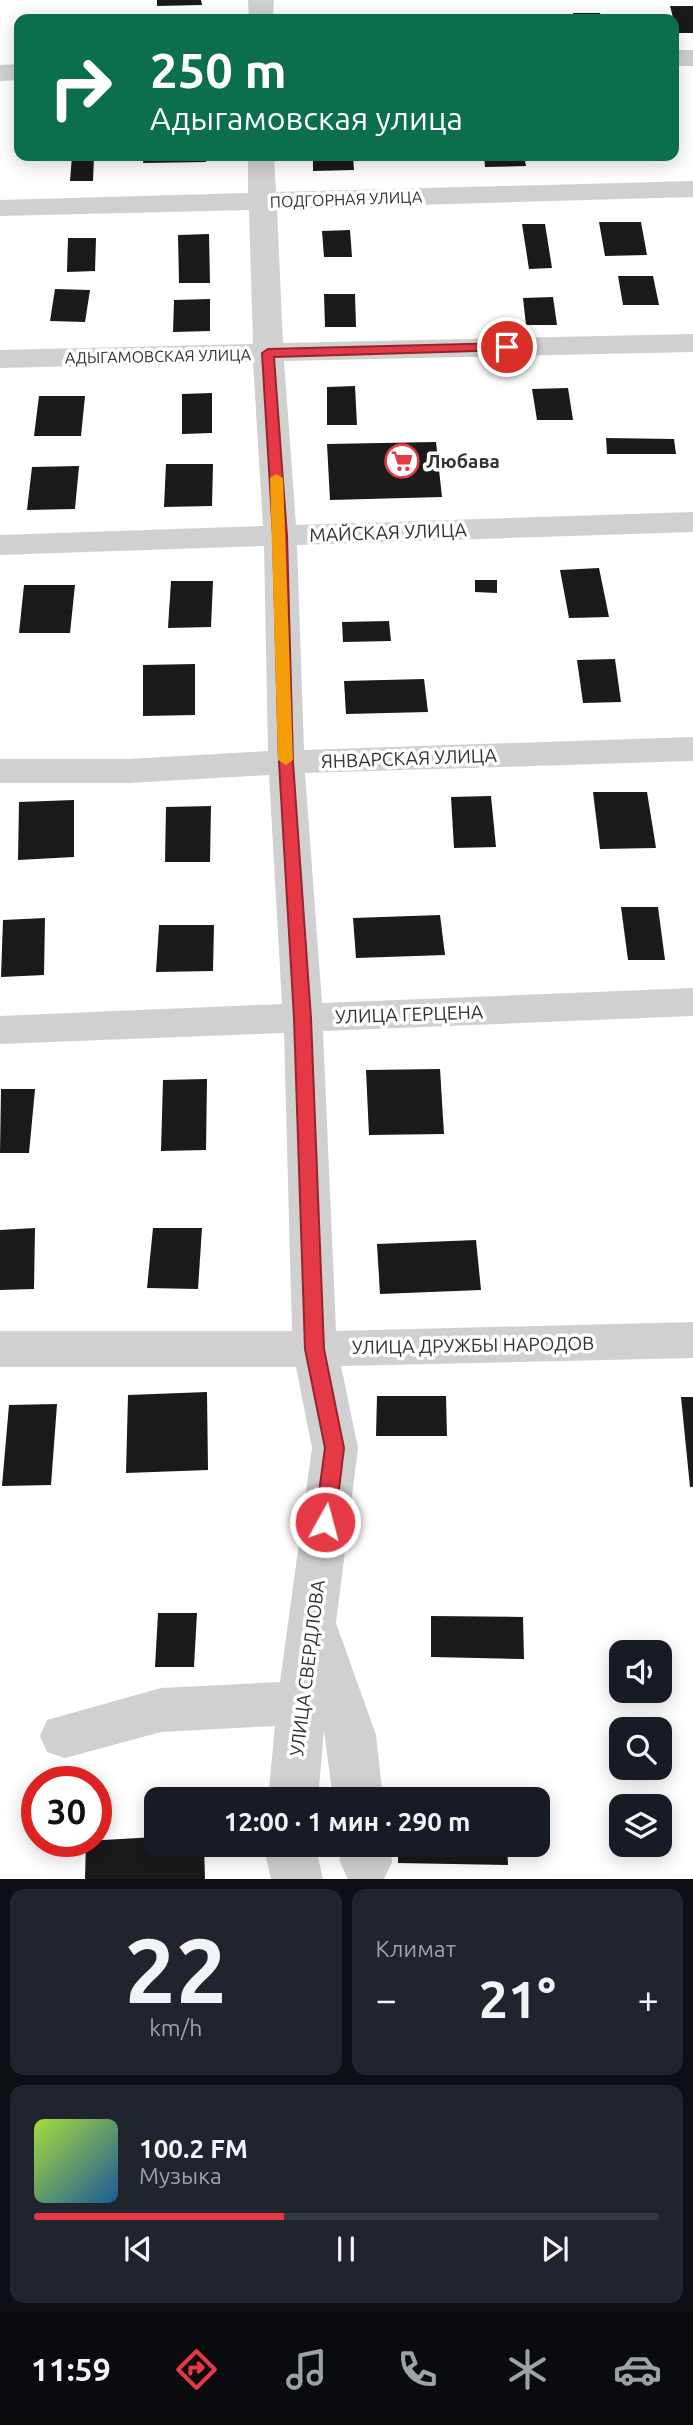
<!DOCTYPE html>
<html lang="ru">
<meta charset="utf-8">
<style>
:root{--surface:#171b24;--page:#20242c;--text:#f1f3f6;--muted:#9ea1a6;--line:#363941;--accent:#e63946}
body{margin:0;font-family:Ubuntu,sans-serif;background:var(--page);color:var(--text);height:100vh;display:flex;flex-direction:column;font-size:26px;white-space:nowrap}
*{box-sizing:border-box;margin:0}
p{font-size:23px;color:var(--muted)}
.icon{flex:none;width:38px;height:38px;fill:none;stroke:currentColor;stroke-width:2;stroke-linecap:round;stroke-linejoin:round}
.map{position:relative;height:1879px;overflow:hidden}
.details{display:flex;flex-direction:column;gap:10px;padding:10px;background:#0d0f14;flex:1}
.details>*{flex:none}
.hud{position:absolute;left:14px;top:14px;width:665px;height:147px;border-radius:14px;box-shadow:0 4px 18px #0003;background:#0b6e4f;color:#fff;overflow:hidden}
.tools{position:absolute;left:609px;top:1640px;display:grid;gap:14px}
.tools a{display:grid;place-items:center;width:63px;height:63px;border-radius:14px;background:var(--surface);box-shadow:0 4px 18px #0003;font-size:35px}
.speed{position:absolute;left:21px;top:1766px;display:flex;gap:14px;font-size:35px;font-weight:700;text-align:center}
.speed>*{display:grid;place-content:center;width:91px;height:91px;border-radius:50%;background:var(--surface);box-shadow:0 4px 18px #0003;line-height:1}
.speed .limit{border:10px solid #d22;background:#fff;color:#111}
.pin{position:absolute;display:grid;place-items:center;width:60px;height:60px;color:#fff;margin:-30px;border:4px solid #fff;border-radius:50%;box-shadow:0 2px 7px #0007}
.me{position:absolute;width:77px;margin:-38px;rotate:7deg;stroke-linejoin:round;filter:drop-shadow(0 0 5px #0008)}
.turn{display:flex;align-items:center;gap:24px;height:147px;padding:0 21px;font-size:32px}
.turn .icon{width:91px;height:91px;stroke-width:2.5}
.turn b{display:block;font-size:49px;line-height:60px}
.big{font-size:52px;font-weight:700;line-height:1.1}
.details .card{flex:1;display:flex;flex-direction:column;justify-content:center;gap:10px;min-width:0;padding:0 24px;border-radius:14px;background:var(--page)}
.details .dial{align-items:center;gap:0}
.dial b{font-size:91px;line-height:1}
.song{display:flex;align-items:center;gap:21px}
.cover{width:84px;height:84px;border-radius:10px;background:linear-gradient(135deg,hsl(80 70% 55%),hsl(210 70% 35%))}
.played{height:7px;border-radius:4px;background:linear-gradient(90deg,var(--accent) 40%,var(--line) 40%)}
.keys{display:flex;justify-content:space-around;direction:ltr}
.heat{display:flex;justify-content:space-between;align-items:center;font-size:38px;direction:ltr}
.details .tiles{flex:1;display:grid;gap:10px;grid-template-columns:1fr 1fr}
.card:last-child{grid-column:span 2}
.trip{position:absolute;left:144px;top:1787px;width:406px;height:70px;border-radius:14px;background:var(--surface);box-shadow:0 4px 18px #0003;font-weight:700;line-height:70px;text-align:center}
.menu{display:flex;height:112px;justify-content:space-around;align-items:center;background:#090b0e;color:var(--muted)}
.menu .icon{width:49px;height:49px}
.menu .on{color:var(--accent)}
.menu b{font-size:32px;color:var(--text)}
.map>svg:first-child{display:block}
.building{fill:#1a1a1a}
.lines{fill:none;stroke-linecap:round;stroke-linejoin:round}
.minor{fill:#d0d0d0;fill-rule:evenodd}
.route{fill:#e63946;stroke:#96252e;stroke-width:2}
.slow{fill:#f59e0b}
.labels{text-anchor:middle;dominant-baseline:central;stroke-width:7;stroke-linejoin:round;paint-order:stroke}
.far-street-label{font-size:16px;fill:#333;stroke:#fff}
.poi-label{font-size:19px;font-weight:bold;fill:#333;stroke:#fff;text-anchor:start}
.street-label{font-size:19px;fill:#333;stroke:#fff}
</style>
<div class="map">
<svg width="693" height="1879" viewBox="0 0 693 1879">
<rect width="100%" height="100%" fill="#fff"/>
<g class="building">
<polygon points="157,0 201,0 202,5 157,6"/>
<polygon points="670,6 693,6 693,33 677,33"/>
<polygon points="573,13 600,13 602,19 574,19"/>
<polygon points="72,156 94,156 93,181 70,181"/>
<polygon points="144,156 206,156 206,162 143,163"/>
<polygon points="313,156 353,156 354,170 313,171"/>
<polygon points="484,156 524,156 526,166 485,167"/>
<polygon points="594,156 635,156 636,160 595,161"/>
<polygon points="599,222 641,222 647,255 605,256"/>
<polygon points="522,224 545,224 552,268 529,269"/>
<polygon points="350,230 352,257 324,257 322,231"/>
<polygon points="209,234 210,283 179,283 178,235"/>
<polygon points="68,238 96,238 95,271 67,272"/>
<polygon points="618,276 653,276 659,305 623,305"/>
<polygon points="55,289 90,290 85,322 50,321"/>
<polygon points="324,294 355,294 356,327 325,327"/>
<polygon points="553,297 557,325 526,325 523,298"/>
<polygon points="210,299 210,331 173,332 174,300"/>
<polygon points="355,386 357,425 327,425 327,387"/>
<polygon points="568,388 573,420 537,420 532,389"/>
<polygon points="212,393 212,433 182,434 182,394"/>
<polygon points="39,396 85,396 81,436 34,436"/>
<polygon points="606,438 674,439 676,454 607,454"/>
<polygon points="436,442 442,497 330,500 327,444"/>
<polygon points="166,464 213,464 212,506 164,507"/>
<polygon points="79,466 75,509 27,510 32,467"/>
<polygon points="599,568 609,617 569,618 560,570"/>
<polygon points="475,580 497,580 497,593 475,592"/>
<polygon points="171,581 213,581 211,627 168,628"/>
<polygon points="24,585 75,585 70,633 19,633"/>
<polygon points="389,621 391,641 343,642 342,622"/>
<polygon points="615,659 621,702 583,703 577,660"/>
<polygon points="195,664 195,715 143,716 143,665"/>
<polygon points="424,679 428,712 346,714 344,681"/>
<polygon points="593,792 647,792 656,848 600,849"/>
<polygon points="491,796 496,847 454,848 451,797"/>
<polygon points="74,800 74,857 18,860 19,802"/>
<polygon points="211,806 210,862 165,862 166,807"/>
<polygon points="621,907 658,907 665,960 628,960"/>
<polygon points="440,915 445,955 356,958 353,918"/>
<polygon points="45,918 44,975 1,977 3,920"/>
<polygon points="159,925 214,925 213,971 156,972"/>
<polygon points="440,1069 444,1134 369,1135 366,1070"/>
<polygon points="207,1079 206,1150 161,1151 163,1080"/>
<polygon points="1,1089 35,1089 29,1153 0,1153"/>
<polygon points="35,1228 34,1289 0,1290 0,1230"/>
<polygon points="153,1228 202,1228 198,1289 147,1288"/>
<polygon points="476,1240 481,1290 380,1294 377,1244"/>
<polygon points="207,1392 208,1470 126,1473 128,1395"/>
<polygon points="377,1396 446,1396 447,1436 376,1436"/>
<polygon points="681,1397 693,1397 693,1487 690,1487"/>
<polygon points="57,1404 51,1485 2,1486 9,1405"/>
<polygon points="158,1613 197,1613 194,1667 155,1667"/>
<polygon points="431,1616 523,1617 524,1659 431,1657"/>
<polygon points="156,1837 156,1844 204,1844 205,1879 85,1879 86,1841"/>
<polygon points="398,1844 507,1844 508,1865 398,1863"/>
</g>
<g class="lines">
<g class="minor">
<polygon points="248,0 274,0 273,19 249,19"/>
<rect x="674" y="50" width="19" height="16"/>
<polygon points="19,64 19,80 0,81 0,65"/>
<polygon points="248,156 274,156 276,192 693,181 693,197 277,209 283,343 693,334 693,352 284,361 296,525 693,512 693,532 297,545 304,750 693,737 693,761 305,773 322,1003 693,988 693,1016 323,1031 336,1331 693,1322 693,1358 341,1366 358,1448 336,1623 376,1735 383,1799 333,1799 324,1730 318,1799 268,1799 275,1726 161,1732 65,1758 47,1752 40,1736 47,1720 161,1688 280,1682 312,1448 296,1367 0,1367 0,1331 292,1331 284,1033 0,1044 0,1016 282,1004 269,775 128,783 0,783 0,759 128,759 268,751 264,546 0,555 0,535 263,526 253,362 0,368 0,350 253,344 249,210 0,216 0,200 248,193"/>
<polygon points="263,1844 315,1844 323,1879 271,1879"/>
<polygon points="338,1844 390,1844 392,1862 384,1879 348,1879 340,1862"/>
</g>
</g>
<polygon class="route" points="507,343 511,345 511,350 274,357 287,536 293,762 311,1018 324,1349 344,1448 335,1522 332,1528 325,1530 318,1528 315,1522 325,1448 305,1349 294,1018 279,762 273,536 262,353 268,349"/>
<polygon class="slow" points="276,474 283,478 293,760 286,765 278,760 270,478"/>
<defs>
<symbol id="supermarket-ring" viewBox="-11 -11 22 22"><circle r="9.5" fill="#fff" stroke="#e63946" stroke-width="1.5"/><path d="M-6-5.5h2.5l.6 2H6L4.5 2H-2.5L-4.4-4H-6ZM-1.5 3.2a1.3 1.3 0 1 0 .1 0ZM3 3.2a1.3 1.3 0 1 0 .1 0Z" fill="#e63946"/></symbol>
</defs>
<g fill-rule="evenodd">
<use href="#supermarket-ring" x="383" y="442" width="38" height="38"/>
</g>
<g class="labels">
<g class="far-street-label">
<text transform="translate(346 199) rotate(-2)">ПОДГОРНАЯ УЛИЦА</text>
<text transform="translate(158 356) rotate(-1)">АДЫГАМОВСКАЯ УЛИЦА</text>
</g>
<g class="poi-label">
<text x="426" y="461">Любава</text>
</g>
<g class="street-label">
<text transform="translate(388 532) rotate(-2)">МАЙСКАЯ УЛИЦА</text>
<text transform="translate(409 758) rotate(-2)">ЯНВАРСКАЯ УЛИЦА</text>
<text transform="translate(409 1014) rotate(-2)">УЛИЦА ГЕРЦЕНА</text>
<text transform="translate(473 1345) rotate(-1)">УЛИЦА ДРУЖБЫ НАРОДОВ</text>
<text transform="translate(307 1668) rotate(-83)">УЛИЦА СВЕРДЛОВА</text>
</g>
</g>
</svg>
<div class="tools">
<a><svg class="icon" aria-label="sound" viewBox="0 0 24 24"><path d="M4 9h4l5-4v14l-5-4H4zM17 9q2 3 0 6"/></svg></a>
<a><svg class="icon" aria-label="search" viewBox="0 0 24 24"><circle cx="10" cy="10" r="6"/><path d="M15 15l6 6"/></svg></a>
<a><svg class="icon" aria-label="layers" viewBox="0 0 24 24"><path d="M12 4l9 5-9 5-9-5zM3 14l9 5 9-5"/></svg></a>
</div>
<div class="speed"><div class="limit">30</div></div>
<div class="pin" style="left:507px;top:347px;background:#d93025"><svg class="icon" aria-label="arrive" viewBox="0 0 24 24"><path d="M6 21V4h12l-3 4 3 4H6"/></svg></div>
<svg class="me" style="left:325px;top:1522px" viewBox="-20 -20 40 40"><circle r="17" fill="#e63946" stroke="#fff" stroke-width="3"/><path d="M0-11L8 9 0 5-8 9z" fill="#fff"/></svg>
<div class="trip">12:00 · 1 мин · 290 m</div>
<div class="hud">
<div class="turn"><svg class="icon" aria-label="right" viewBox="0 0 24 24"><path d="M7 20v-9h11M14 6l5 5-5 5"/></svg><div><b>250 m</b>Адыгамовская улица</div></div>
</div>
</div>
<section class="details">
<div class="tiles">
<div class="card dial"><b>22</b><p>km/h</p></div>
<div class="card"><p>Климат</p>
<div class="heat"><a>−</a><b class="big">21°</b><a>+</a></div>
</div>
<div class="card">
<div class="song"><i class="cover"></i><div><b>100.2 FM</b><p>Музыка</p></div></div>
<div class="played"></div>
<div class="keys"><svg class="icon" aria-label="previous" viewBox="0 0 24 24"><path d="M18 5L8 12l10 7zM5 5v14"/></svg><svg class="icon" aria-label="pause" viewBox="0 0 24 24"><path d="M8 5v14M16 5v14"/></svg><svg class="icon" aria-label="next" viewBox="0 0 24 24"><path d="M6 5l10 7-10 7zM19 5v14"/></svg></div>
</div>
</div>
</section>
<nav class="menu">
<b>11:59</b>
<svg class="icon on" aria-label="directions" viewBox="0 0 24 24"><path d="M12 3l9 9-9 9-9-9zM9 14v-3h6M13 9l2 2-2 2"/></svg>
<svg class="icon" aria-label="music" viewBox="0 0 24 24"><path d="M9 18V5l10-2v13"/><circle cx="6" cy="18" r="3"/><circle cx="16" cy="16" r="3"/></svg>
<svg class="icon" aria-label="phone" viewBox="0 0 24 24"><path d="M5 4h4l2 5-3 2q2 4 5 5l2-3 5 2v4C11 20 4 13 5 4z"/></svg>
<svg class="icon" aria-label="climate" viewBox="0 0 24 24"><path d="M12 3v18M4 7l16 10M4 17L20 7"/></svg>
<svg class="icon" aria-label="car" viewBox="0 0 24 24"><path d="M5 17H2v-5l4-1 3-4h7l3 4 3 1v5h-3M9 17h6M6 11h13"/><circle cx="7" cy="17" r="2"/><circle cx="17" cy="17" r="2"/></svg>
</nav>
